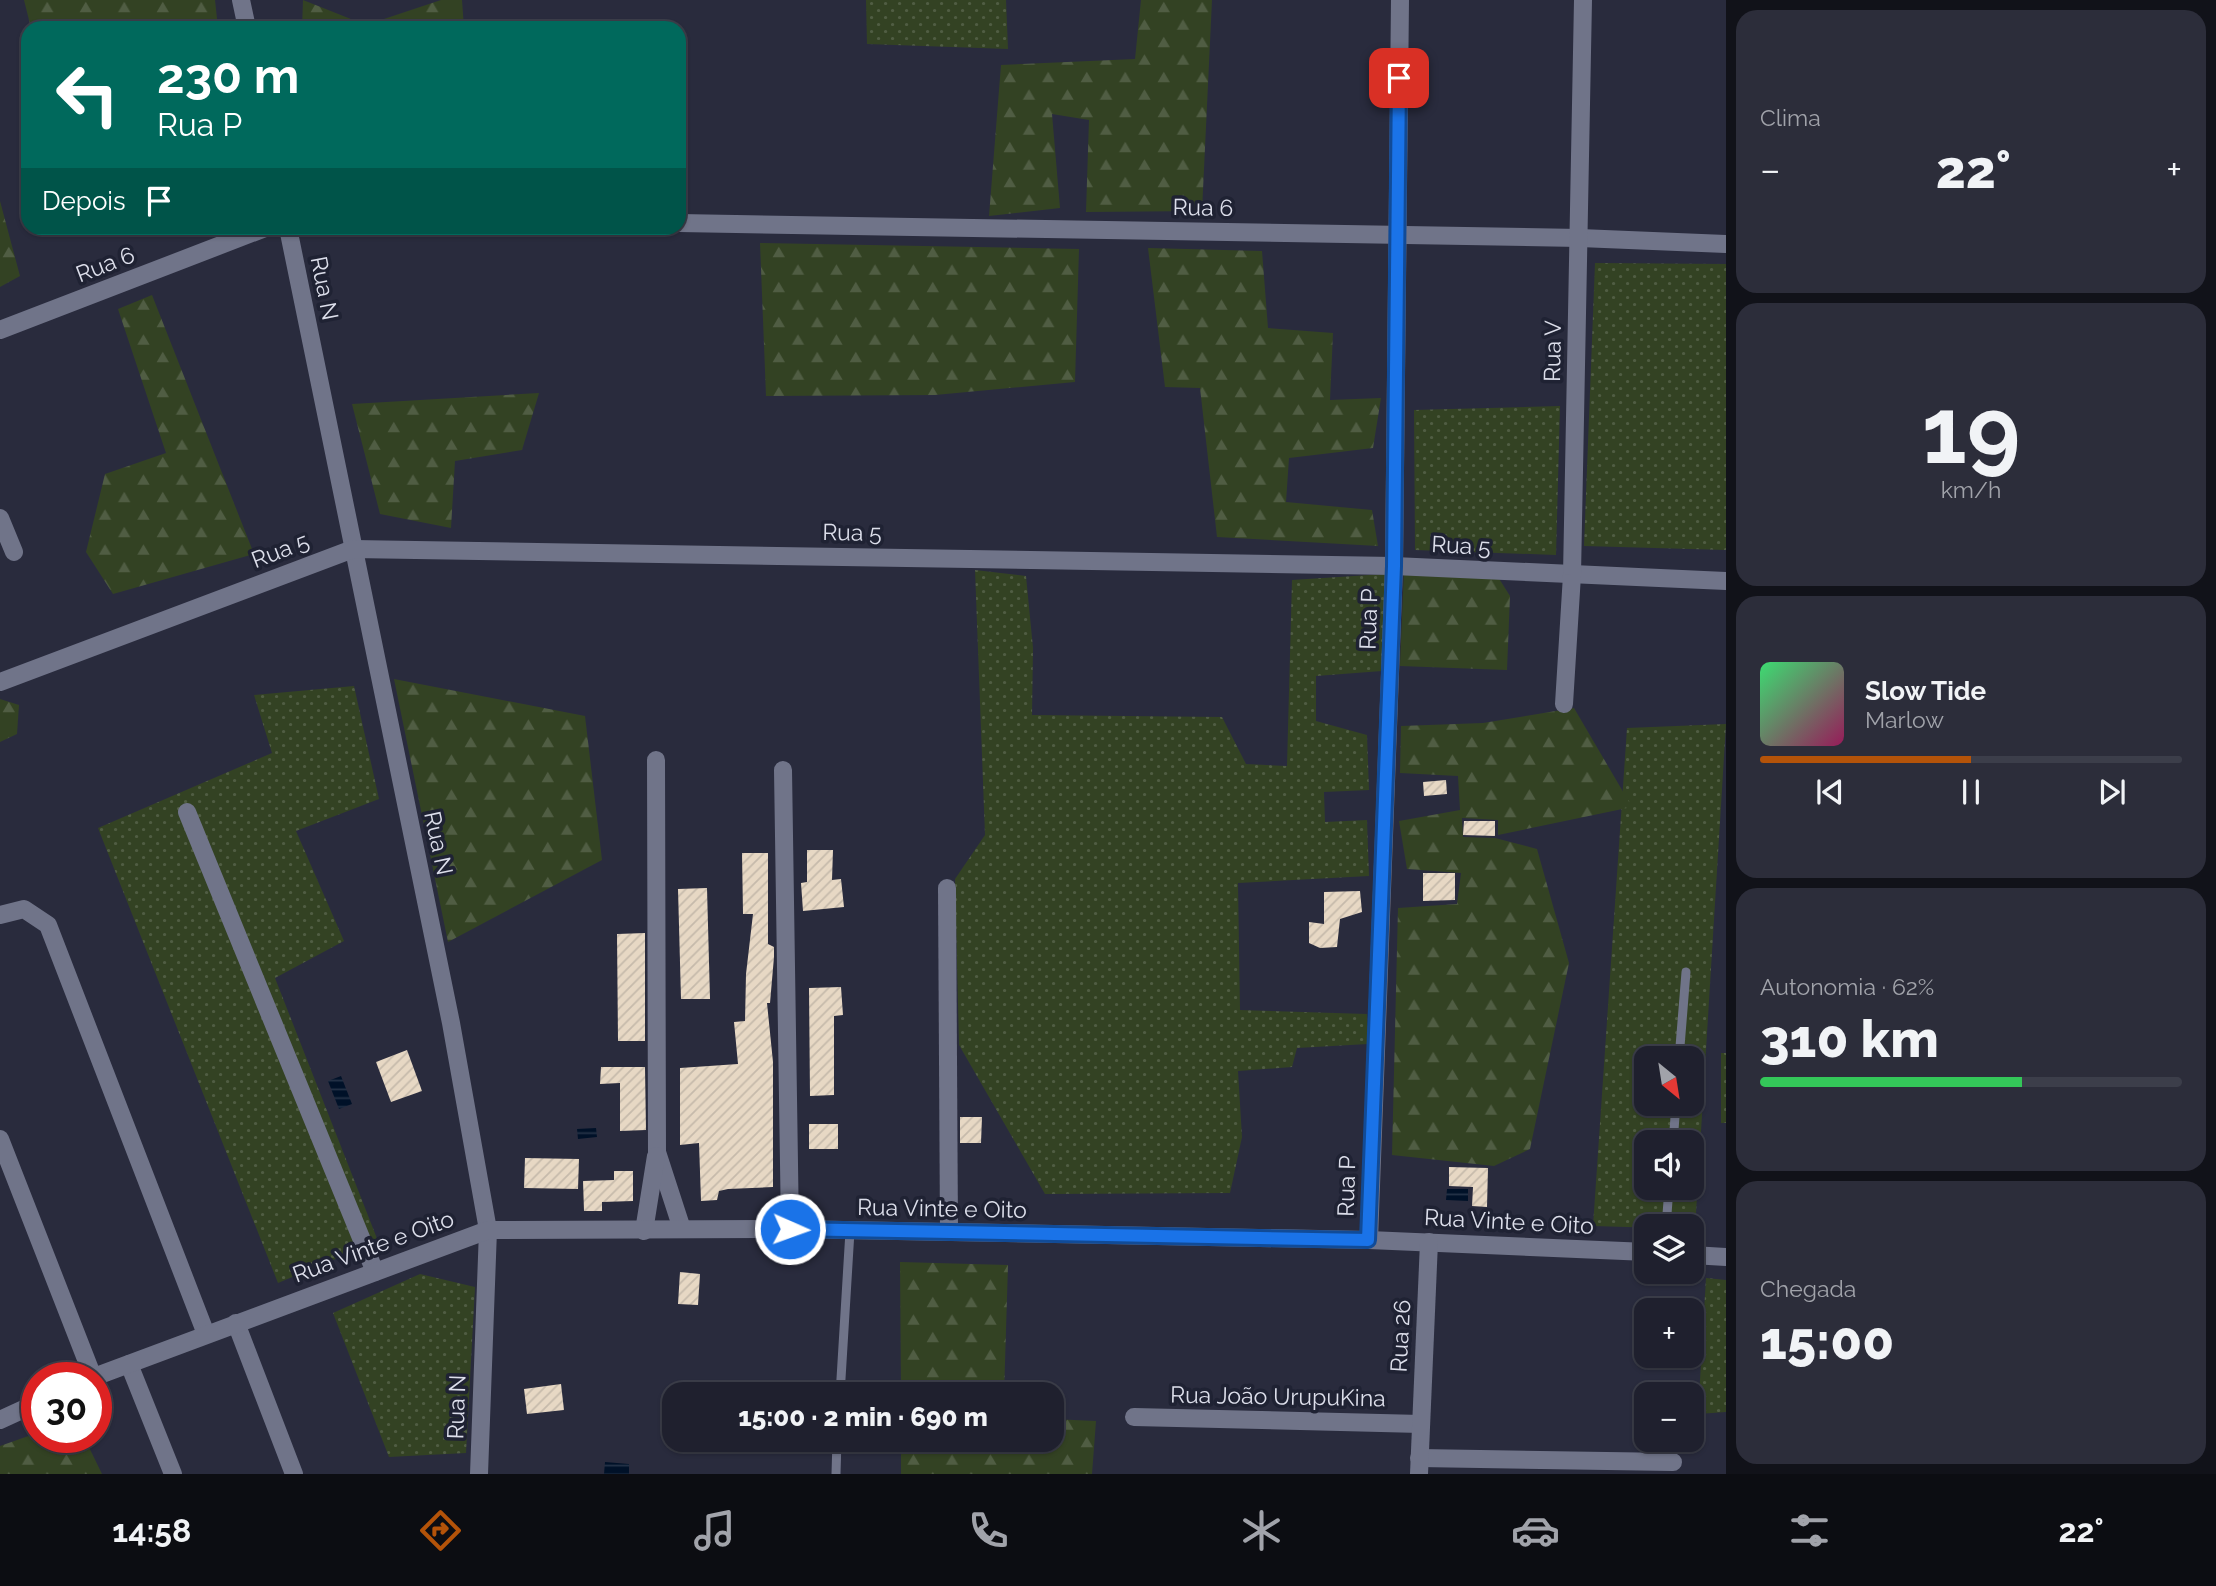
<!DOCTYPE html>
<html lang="pt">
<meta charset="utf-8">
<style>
:root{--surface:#1f202e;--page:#2c2d3a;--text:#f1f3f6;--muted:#a1a3aa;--line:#3c3e4a;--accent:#b45309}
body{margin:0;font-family:Raleway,sans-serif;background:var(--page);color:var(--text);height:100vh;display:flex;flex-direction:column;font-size:26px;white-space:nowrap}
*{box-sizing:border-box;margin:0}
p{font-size:23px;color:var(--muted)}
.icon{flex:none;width:38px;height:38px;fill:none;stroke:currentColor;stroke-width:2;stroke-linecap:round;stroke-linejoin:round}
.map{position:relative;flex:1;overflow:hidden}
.sheet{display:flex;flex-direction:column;gap:10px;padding:10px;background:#111219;width:490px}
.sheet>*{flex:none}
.guide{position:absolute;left:21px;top:21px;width:665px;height:214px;border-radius:21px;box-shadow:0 2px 5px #0004,0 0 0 2px var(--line);background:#00695c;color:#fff;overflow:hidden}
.needle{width:46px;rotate:150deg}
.controls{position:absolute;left:1634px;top:1046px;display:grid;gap:14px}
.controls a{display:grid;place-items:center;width:70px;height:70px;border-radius:14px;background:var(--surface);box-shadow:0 2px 5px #0004,0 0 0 2px var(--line);font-size:35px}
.speed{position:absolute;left:21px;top:1362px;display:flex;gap:14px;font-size:35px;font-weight:700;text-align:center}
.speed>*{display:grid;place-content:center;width:91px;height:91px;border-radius:50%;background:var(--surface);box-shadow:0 2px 5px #0004,0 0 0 2px var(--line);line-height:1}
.speed .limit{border:10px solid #d22;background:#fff;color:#111}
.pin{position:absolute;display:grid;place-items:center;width:60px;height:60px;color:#fff;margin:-30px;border-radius:14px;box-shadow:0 4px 10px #0006}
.me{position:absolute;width:77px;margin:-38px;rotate:92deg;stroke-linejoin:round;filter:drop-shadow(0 0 5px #0008)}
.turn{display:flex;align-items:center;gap:24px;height:147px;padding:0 21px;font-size:32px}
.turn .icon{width:91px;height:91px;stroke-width:2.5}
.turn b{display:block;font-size:49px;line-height:60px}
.then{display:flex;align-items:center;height:66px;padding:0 21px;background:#0003;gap:14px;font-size:26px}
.big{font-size:52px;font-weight:800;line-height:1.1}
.sheet .tile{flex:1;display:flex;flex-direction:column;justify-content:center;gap:10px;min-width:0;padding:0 24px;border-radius:21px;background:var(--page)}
.sheet .dial{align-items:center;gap:0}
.dial b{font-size:91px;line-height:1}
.song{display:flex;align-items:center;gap:21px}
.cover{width:84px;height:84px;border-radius:10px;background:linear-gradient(135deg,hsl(140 70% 55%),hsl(330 70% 35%))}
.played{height:7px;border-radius:4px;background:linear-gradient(90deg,var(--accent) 50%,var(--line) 50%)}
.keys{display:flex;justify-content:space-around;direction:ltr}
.heat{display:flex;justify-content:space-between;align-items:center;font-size:38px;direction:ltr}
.charge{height:10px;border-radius:5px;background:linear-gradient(90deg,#34c759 62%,var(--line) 0)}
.trip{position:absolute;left:662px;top:1382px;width:402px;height:70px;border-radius:21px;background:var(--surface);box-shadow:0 2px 5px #0004,0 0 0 2px var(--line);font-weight:800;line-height:70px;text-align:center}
.menu{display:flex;height:112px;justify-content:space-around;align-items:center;background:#0c0d12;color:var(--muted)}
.menu .icon{width:49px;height:49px}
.menu .selected{color:var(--accent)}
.menu b{font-size:32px;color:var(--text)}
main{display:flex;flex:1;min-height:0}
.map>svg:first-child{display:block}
.grass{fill:url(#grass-dots);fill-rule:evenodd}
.forest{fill:url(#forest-firs)}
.water{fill:url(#water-rules)}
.building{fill:url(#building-hatch)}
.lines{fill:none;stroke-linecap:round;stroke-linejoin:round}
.service{stroke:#707489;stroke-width:9}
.minor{stroke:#707489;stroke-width:18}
.route-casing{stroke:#114b97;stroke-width:18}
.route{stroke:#1a73e8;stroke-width:12}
.labels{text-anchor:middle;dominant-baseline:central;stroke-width:7;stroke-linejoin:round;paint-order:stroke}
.street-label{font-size:23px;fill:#dcdeea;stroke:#1f2233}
</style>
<main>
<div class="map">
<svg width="1726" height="1474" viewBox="0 0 1726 1474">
<defs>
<pattern id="grass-dots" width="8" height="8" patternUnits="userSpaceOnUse" patternTransform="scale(1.75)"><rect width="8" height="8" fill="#334223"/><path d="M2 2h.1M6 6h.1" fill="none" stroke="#505d43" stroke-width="1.8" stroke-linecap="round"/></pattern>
<pattern id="forest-firs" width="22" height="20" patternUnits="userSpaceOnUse" patternTransform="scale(1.75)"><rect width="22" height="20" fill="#334223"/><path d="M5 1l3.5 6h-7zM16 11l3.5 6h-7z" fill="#505d43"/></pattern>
<pattern id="water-rules" width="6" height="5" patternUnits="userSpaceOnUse" patternTransform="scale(1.75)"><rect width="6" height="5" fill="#001128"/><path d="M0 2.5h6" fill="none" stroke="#253347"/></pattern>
<pattern id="building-hatch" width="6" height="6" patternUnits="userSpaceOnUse" patternTransform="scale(1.75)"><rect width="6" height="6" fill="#e7d8c4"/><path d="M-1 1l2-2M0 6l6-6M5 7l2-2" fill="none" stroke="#c6baab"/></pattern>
</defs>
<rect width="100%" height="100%" fill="#292b3d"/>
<g class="grass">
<polygon points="866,0 1006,0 1008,49 867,44"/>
<polygon points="1595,263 1726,264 1726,550 1584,546"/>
<polygon points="1560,406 1556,555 1415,550 1414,410"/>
<polygon points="975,570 1026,576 1033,648 1032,715 1222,717 1246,764 1287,766 1292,580 1385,574 1382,671 1316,676 1316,721 1367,735 1369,790 1324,792 1325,822 1367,820 1369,876 1238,883 1240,1010 1367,1014 1368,1044 1297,1048 1292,1067 1238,1071 1242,1137 1230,1193 1045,1194 959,1045 955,879 985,835"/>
<polygon points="354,686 379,799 296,831 344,941 275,978 378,1241 278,1283 98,828 272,753 254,695"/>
<path d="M1726 724 1695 1229 1593 1226 1627 728ZM1647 1059H1692V1104H1647ZM1647 1143H1692V1188H1647Z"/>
<rect x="1721" y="1053" width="5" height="70"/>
<polygon points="420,1274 475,1287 466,1453 389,1457 333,1313"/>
<polygon points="1706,1278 1726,1280 1726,1412 1698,1414"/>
</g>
<g class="forest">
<polygon points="24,0 215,0 218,28 31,28"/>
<polygon points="303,0 366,25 441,0 462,0 464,28 302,28"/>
<polygon points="1141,0 1212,0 1202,211 1086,212 1089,120 1052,114 1060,208 989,216 1001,65 1135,59"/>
<polygon points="0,201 20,276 0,287"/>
<polygon points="760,243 1079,249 1075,382 935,395 766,396"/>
<polygon points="1148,248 1262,251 1268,328 1333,333 1330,400 1381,398 1373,448 1289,458 1286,502 1372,510 1378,546 1217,537 1200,388 1165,387"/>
<polygon points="152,295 254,554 113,594 86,552 105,474 166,453 118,309"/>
<polygon points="539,393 522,450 455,461 451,528 380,514 352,404"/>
<polygon points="1404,570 1498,577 1510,596 1507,670 1400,666"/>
<polygon points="394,679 585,716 602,860 448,942"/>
<polygon points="0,699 19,705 17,734 0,742"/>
<polygon points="1574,708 1632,807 1498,835 1498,820 1462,818 1463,837 1495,838 1537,849 1569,963 1530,1149 1494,1166 1392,1155 1398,908 1457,904 1461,873 1407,869 1399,821 1460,810 1458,776 1400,773 1401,726 1483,723"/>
<polygon points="900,1262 1008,1265 1004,1395 901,1395"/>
<polygon points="1052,1419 1096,1421 1092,1474 901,1474 901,1440 1052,1440"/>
<polygon points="37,1433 37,1437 84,1437 102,1474 0,1474 0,1446"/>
</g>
<g class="water">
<polygon points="341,1076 352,1104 339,1109 328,1081"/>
<polygon points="596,1128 597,1137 578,1139 577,1129"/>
<polygon points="1447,1189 1468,1189 1468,1201 1446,1200"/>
<polygon points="605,1462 629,1464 629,1474 604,1474"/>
</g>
<g class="building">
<polygon points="1446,780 1447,794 1424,796 1423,782"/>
<polygon points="1464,821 1495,821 1495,836 1463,835"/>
<polygon points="807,850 833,850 832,880 841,879 844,907 803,911 801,883 807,882"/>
<polygon points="742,853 768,853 768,944 774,947 774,957 770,1003 767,1003 773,1062 773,1187 728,1189 719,1191 717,1200 701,1201 699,1143 680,1145 680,1068 738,1064 734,1022 745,1021 746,974 753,914 743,914"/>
<polygon points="1423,873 1455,873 1455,900 1423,901"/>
<polygon points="707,888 710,999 681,999 678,889"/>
<polygon points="1360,891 1362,912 1340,919 1337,947 1320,948 1309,943 1309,922 1324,924 1324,892"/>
<polygon points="645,933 645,1041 618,1041 617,934"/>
<polygon points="841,987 843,1015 834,1016 834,1095 810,1096 809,988"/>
<polygon points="407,1050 422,1091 391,1102 376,1062"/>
<polygon points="601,1067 645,1067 646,1130 620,1131 620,1083 600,1084"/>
<polygon points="960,1117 982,1117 981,1143 960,1143"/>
<rect x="809" y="1124" width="29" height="25"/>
<polygon points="525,1158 579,1159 578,1189 524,1188"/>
<polygon points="1449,1167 1488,1168 1487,1207 1472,1206 1473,1187 1449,1186"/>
<polygon points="614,1171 633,1171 633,1201 602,1202 602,1211 584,1211 583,1181 614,1180"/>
<polygon points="680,1272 700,1274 698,1305 678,1304"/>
<polygon points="561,1384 564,1410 527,1414 524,1389"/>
</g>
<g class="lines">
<g class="service">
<polyline points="1679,1059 1686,972"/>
<polyline points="1673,1143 1676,1104"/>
<polyline points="1666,1227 1669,1188"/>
<polyline points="840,1395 850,1231"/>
<polyline points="836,1474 837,1440"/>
</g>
<g class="minor">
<polyline points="241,0 247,28"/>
<polyline points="679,223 1580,238 1726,244"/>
<polyline points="288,228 451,1023 488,1230 479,1474"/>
<polyline points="0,330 265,228"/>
<polyline points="0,518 14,552"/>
<polyline points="0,682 353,549 1394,566 1726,581"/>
<polyline points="1564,704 1572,575 1583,0"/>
<polyline points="656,760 657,1152 682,1229"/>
<polyline points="783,770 790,1229"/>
<polyline points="187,812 375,1272"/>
<polyline points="947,888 949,1232"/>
<polyline points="0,915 24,909 48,925 206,1334"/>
<polyline points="0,1139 93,1377"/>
<polyline points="644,1231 656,1156"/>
<polyline points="1369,1240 1394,566 1400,0"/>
<polyline points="1692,1255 1726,1257"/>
<polyline points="236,1323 294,1474"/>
<polyline points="129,1364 173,1474"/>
<polyline points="94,1377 488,1230 790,1229 1369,1240 1647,1252"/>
<polyline points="1134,1417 1421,1424"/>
<polyline points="0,1420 37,1403"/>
<polyline points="1419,1458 1673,1462"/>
<polyline points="1419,1474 1429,1242"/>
</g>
</g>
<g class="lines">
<defs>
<polyline id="route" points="790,1229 1368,1240 1394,566 1399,78"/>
</defs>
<use href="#route" class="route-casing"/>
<use href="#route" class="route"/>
</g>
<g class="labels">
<g class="street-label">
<text transform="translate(1203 207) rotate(1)">Rua 6</text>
<text transform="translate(105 264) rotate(-21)">Rua 6</text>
<text transform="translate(325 288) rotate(79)">Rua N</text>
<text transform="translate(1552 351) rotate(-89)">Rua V</text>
<text transform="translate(852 532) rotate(1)">Rua 5</text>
<text transform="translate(1461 545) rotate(3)">Rua 5</text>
<text transform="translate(280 550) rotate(-21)">Rua 5</text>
<text transform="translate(1368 619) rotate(-88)">Rua P</text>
<text transform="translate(439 843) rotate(78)">Rua N</text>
<text transform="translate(1346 1186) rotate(-88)">Rua P</text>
<text transform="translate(942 1208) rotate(1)">Rua Vinte e Oito</text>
<text transform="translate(1509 1221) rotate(3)">Rua Vinte e Oito</text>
<text transform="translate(373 1246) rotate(-20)">Rua Vinte e Oito</text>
<text transform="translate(1400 1336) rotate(-87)">Rua 26</text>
<text transform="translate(1278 1396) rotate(1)">Rua João UrupuKina</text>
<text transform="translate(456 1407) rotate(-88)">Rua N</text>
</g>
</g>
</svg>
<div class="controls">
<a><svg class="needle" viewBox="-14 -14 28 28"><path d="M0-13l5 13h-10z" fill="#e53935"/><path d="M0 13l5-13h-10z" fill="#a1a3aa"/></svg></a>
<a><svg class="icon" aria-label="sound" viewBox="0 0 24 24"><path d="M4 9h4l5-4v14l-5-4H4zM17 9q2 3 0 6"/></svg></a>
<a><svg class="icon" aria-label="layers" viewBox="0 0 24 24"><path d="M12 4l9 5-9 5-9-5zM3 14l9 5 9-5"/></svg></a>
<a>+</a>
<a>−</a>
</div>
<div class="speed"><div class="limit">30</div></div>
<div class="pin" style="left:1399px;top:78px;background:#d93025"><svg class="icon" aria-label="arrive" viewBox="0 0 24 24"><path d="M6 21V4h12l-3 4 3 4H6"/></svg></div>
<svg class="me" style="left:790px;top:1229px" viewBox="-20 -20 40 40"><circle r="17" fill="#1a73e8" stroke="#fff" stroke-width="3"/><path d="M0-11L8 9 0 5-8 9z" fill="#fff"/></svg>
<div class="trip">15:00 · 2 min · 690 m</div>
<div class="guide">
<div class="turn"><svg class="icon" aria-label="left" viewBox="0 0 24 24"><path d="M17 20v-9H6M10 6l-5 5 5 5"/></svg><div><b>230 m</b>Rua P</div></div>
<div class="then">Depois<svg class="icon" aria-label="arrive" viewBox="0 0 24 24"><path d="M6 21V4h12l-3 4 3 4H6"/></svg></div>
</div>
</div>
<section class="sheet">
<div class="tile"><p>Clima</p>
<div class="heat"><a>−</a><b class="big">22°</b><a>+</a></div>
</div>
<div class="tile dial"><b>19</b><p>km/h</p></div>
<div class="tile">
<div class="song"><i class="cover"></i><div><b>Slow Tide</b><p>Marlow</p></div></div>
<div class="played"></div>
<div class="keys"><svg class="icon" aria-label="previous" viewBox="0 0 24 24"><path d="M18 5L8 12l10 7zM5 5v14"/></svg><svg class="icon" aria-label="pause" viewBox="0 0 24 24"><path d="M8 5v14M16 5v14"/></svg><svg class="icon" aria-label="next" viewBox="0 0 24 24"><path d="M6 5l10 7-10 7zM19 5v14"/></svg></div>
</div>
<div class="tile"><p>Autonomia · 62%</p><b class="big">310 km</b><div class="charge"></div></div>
<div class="tile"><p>Chegada</p><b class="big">15:00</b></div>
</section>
</main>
<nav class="menu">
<b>14:58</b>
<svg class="icon selected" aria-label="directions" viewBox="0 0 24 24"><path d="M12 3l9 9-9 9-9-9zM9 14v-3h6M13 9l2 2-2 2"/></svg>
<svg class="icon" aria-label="music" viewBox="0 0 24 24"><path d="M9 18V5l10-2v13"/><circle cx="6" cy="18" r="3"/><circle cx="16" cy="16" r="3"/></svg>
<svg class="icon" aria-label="phone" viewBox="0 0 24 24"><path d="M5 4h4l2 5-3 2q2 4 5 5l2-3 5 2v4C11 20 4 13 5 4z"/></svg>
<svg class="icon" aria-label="climate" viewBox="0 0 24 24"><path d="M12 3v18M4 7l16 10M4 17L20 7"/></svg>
<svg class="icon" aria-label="car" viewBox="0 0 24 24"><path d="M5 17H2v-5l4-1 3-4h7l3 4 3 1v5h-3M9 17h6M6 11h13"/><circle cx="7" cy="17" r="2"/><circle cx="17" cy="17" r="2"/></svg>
<svg class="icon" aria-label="filters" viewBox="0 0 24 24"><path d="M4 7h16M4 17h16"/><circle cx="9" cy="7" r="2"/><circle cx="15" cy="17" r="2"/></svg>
<b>22°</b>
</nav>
